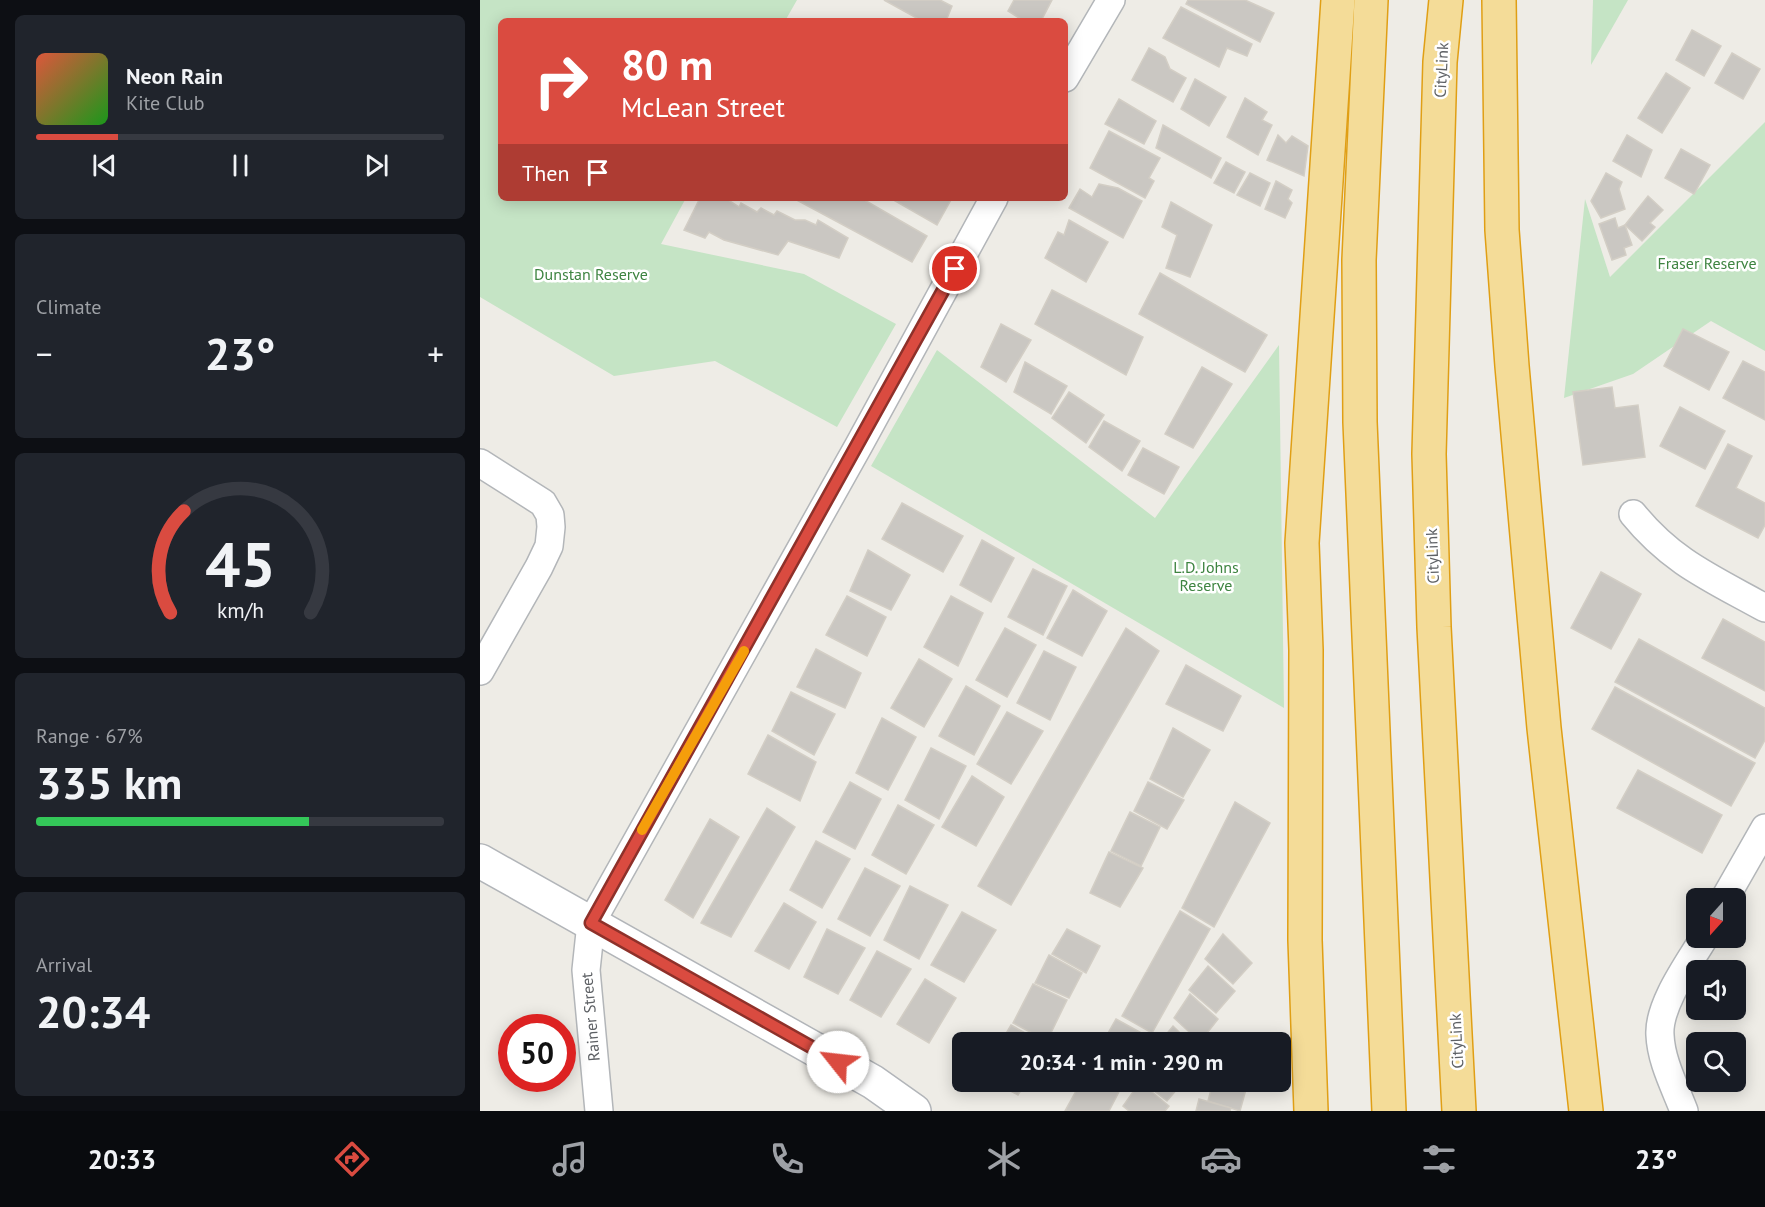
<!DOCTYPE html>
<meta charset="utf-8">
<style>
:root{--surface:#171b24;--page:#20242c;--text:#f1f3f6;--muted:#9ea1a6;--line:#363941;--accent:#da4b40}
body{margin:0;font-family:"PT Sans",sans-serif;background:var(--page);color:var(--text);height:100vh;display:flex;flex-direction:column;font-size:22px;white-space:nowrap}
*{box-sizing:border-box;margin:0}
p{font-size:20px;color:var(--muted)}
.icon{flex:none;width:33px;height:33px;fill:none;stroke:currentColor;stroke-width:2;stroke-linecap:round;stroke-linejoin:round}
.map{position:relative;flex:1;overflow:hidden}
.side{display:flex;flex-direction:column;gap:15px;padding:15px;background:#0d0f14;width:480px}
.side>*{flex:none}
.top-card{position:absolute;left:18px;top:18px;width:570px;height:183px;border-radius:9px;box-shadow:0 3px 15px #0003;background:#da4b40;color:#fff;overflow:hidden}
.needle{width:39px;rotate:201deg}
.buttons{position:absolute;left:1206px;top:888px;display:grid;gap:12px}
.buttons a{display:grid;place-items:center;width:60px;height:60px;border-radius:9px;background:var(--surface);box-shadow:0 3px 15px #0003;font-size:30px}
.speed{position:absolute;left:18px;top:1014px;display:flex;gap:12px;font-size:30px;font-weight:700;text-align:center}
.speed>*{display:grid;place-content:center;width:78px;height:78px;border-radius:50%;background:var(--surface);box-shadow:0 3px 15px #0003;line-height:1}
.speed .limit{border:9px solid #d22;background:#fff;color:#111}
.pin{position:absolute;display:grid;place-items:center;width:51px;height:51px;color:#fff;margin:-26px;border:3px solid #fff;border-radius:50%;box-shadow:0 2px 6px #0007}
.me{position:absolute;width:66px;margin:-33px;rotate:299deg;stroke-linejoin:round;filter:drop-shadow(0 0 4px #0008)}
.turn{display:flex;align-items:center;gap:21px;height:126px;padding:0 24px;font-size:27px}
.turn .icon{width:78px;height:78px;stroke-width:2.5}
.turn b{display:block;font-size:42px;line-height:51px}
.then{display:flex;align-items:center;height:57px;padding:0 24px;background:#0003;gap:12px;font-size:22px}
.big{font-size:45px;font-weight:700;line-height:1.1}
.side .widget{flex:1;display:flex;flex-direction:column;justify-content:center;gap:9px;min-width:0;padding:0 21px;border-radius:9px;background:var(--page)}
.side .dial{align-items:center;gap:0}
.dial svg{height:156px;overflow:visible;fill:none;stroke:var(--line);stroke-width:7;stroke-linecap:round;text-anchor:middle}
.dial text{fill:var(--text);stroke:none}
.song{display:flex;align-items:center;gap:18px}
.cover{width:72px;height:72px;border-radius:9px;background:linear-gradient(135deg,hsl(10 70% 55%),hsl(120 70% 35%))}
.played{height:6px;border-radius:3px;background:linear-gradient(90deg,var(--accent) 20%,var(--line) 20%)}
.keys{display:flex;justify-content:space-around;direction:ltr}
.heat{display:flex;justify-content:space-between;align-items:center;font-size:33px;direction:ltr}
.charge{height:9px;border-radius:4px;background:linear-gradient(90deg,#34c759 67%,var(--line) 0)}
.trip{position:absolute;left:472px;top:1032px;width:339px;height:60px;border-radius:9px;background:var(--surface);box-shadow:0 3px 15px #0003;font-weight:700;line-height:60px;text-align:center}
.menu{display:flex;height:96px;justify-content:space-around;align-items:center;background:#090b0e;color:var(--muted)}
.menu .icon{width:42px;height:42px}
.menu .current{color:var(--accent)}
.menu b{font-size:27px;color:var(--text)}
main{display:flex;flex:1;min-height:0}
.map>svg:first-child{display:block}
.green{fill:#c5e4c5}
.building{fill:#cac7c2;stroke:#d3cec5;stroke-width:1.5}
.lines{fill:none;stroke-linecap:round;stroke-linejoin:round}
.street-casing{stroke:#b3b6b9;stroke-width:30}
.secondary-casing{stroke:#b2b5b9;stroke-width:36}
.highway-casing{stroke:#e09f15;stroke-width:36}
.street{stroke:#fff;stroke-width:27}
.secondary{stroke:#fff;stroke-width:33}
.highway{stroke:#f4dc98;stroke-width:33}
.route-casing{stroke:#8e312a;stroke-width:15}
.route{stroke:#da4b40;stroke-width:10}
.slow{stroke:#f59e0b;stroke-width:10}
.labels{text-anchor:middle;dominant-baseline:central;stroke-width:5;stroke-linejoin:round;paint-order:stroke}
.street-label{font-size:16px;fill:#5e6165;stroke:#fff}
.park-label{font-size:16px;fill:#3e8441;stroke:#fff}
</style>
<main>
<section class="side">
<div class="widget">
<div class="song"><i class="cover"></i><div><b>Neon Rain</b><p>Kite Club</p></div></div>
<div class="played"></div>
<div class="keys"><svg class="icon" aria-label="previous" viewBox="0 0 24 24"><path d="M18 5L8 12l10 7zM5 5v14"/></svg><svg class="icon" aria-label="pause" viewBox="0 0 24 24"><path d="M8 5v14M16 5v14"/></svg><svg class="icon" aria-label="next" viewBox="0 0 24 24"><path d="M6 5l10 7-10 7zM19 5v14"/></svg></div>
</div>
<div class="widget"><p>Climate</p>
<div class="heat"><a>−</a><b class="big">23°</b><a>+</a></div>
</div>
<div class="widget dial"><svg viewBox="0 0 100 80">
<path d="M14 69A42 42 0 1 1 86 69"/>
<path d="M14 69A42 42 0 0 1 21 17" stroke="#da4b40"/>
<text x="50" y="56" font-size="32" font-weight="700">45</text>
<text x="50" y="72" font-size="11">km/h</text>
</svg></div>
<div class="widget"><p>Range · 67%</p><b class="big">335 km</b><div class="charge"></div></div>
<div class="widget"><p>Arrival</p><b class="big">20:34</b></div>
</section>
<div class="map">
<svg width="1285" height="1111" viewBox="0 0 1285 1111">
<rect width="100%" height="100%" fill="#eeece6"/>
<g class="green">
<polygon points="0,0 317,0 305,21 21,21 21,198 206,198 181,244 324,274 416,324 357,427 235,361 134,376 0,297"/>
<polygon points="1113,0 1148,0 1111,65"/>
<polygon points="1285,122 1285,351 1231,321 1153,374 1084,398 1105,199 1130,277"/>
<polygon points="799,345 804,708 391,466 457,350 675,518"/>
</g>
<g class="building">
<polygon points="404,0 460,0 472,6 466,21 442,21"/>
<polygon points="534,0 572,0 561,21 544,21 528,11"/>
<polygon points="708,0 765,0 794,13 780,42 706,4"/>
<polygon points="701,7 772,44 767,56 747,48 739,67 683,38"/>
<polygon points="1212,30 1241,46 1224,76 1196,60"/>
<polygon points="669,48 685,57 690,69 706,78 693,102 652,80"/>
<polygon points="1252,53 1280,69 1263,99 1235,83"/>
<polygon points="1186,73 1210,88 1182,133 1158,118"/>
<polygon points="715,79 746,97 729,126 701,109"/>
<polygon points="765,98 787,112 782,120 792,125 778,155 747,137"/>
<polygon points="639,99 676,121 664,144 625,124"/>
<polygon points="683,125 741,158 731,178 676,148"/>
<polygon points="629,131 680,158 669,178 674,181 665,198 610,168"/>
<polygon points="798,135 806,143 812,136 828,146 824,176 787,160"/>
<polygon points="1147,135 1172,150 1161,177 1133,161"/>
<polygon points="1201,149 1230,165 1214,194 1185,178"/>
<polygon points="746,162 765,172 754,193 734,183"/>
<polygon points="770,173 790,183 780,206 757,195"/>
<polygon points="1126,173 1142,182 1139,189 1145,209 1121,218 1111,201"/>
<polygon points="796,181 812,190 808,199 812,203 805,218 785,209"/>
<polygon points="619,184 638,188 662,201 643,238 589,208 600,189 612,197"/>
<polygon points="1168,196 1183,210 1170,223 1175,227 1162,241 1145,225"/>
<polygon points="220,198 245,198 259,207 261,203 277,212 281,208 294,215 297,211 315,220 325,220 336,225 338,220 368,238 359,258 308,241 298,255 244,240 229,232 225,238 204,230"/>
<polygon points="313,198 381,198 447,236 432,262"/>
<polygon points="410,198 472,198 457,225"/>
<polygon points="691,202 732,225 710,277 686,268 697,235 682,227"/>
<polygon points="1135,218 1138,228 1145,225 1152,245 1144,248 1146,255 1132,260 1119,224"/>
<polygon points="589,220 628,242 606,282 565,258 578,232 584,235"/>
<polygon points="680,273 787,335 765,372 659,314"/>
<polygon points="572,290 663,337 646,375 555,324"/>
<polygon points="521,324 551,340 526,382 501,367"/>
<polygon points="1203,329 1249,352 1229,390 1184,366"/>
<polygon points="1263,361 1285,372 1285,420 1243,398"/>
<polygon points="545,362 587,386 571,414 534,392"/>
<polygon points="722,367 752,384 713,448 685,434"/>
<polygon points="1132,387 1135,408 1158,405 1165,457 1103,465 1093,392"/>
<polygon points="589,392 624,415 606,443 572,418"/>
<polygon points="1200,407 1245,431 1225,469 1180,446"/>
<polygon points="624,421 660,441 642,471 609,447"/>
<polygon points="1248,444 1272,456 1256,488 1285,503 1285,525 1278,538 1216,506"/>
<polygon points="663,448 699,467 684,494 648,475"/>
<polygon points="422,503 483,536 463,572 402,539"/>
<polygon points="502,540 534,558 511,602 480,585"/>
<polygon points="388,550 430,575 411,610 370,591"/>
<polygon points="553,569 587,586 563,635 528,617"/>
<polygon points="1121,572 1161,594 1131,649 1091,628"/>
<polygon points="593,590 627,611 602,656 567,638"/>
<polygon points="367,596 406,617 387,656 346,635"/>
<polygon points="471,596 503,613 478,666 444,647"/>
<polygon points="1243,619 1285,642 1285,691 1222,658"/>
<polygon points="525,628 556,645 527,697 496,680"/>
<polygon points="646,628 679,651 531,905 498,886"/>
<polygon points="1159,639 1285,708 1285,740 1275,758 1135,682"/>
<polygon points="336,649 381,673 365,708 317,687"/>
<polygon points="564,651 596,667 570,720 537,703"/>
<polygon points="439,659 472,679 444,727 411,708"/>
<polygon points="706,665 761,696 743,731 686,704"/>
<polygon points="486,686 520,706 494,755 459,736"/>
<polygon points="1135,687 1275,763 1251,806 1112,729"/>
<polygon points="311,692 355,714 334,755 292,731"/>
<polygon points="527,712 563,731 531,784 497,764"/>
<polygon points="402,718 436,737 408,790 376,773"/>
<polygon points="693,728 730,750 703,797 670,779"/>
<polygon points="288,735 336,762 320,801 268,774"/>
<polygon points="451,748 486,766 459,819 425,800"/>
<polygon points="1158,770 1242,815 1222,853 1137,808"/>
<polygon points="492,776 524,797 496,846 462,827"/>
<polygon points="370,782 401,799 375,849 343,832"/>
<polygon points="668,782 704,800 687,829 654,811"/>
<polygon points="755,802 790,823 734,927 702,908"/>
<polygon points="418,805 454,825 426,874 392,855"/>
<polygon points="287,808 315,827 251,937 221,923"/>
<polygon points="650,812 680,827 661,866 631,851"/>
<polygon points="230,819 259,837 213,918 185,900"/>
<polygon points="336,841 370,859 342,908 310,890"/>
<polygon points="629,852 663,868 640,907 610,893"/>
<polygon points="385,868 420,886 390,936 358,919"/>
<polygon points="430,886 468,905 439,959 404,940"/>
<polygon points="304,903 336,922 309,969 275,951"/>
<polygon points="700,911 730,929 672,1033 642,1016"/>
<polygon points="482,912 516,930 484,982 451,965"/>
<polygon points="347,929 385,948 358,994 324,977"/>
<polygon points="587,929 620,946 606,973 572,954"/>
<polygon points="743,934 772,963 753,984 725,959"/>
<polygon points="397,951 431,969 401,1017 370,1000"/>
<polygon points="569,955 602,973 589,998 555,983"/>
<polygon points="728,966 755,991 736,1013 709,990"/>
<polygon points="445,979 476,998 449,1043 417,1024"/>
<polygon points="553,984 587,1000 567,1041 533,1023"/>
<polygon points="710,994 738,1019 720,1042 694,1018"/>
<polygon points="636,1019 667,1036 664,1042 623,1042"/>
<polygon points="531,1025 561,1042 521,1042"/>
<polygon points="693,1026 709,1042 680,1042"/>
<polygon points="513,1082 546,1082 538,1095"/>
<polygon points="601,1082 644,1082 629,1111 585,1111"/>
<polygon points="660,1082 689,1106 685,1111 649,1111 643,1106"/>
<polygon points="663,1082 703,1082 687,1101"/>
<polygon points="733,1082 768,1082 760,1111 728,1101"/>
<polygon points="719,1099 751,1108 750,1111 716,1111"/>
</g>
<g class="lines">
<defs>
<g id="street">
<polyline points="585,78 631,0"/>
<polyline points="0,463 63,503 70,515 71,527 69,546 59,567 0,671"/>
<path d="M1153 514C1192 562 1231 578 1285 608"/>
<polyline points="1245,898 1285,828"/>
<polyline points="119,1111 106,970 111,923 379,445 514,198"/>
<path d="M1204 1111C1195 1087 1181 1061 1180 1035 1178 1005 1209 963 1224 938"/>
</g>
<polyline id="secondary" points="0,861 393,1082 434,1111"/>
<g id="highway">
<polyline points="891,0 879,260 880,422 909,1111"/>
<polyline points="966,0 960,62 949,454 954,627 979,1111"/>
<polyline points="1019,0 1022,230 1032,366 1064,728 1106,1111"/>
<polyline points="831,1111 825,940 826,650 822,543 858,0"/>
</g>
</defs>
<use href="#street" class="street-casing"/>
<use href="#secondary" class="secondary-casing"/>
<use href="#highway" class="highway-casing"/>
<use href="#street" class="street"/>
<use href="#secondary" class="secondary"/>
<use href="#highway" class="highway"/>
</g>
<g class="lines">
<defs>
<polyline id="route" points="358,1062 111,923 475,269"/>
</defs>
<use href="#route" class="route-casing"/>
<use href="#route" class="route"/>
<polyline class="slow" points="162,830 264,651"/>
</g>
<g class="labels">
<g class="street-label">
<text transform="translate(961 70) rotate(-87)">CityLink</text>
<text transform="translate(952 556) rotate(-92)">CityLink</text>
<text transform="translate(110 1017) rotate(-95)">Rainer Street</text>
<text transform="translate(976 1041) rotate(-93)">CityLink</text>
</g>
<g class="park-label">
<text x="1227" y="263">Fraser Reserve</text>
<text x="111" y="274">Dunstan Reserve</text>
<text x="726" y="567">L.D. Johns<tspan x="726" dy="18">Reserve</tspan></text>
</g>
</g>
</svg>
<div class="buttons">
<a><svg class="needle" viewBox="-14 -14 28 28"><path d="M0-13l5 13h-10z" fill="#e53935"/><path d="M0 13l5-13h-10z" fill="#9ea1a6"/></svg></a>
<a><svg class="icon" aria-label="sound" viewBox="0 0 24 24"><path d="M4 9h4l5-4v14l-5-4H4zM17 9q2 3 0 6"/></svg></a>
<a><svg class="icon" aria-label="search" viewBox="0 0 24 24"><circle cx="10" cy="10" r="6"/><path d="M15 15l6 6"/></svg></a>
</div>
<div class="speed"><div class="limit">50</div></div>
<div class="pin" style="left:475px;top:269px;background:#d93025"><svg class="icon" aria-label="arrive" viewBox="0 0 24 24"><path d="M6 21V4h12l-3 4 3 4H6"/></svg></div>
<svg class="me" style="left:358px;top:1062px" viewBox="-20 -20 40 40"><circle r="19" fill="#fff"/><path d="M0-13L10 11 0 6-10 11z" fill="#da4b40"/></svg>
<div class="trip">20:34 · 1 min · 290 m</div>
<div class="top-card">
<div class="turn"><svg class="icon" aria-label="right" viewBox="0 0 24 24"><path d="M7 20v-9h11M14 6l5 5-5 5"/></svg><div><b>80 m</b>McLean Street</div></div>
<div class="then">Then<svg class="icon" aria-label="arrive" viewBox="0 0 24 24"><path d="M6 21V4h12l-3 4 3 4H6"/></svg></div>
</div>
</div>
</main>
<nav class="menu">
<b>20:33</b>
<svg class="icon current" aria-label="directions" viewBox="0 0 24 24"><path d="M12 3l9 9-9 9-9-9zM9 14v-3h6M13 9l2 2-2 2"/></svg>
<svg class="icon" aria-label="music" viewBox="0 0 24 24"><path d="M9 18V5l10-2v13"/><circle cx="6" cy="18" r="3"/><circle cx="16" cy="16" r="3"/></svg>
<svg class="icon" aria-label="phone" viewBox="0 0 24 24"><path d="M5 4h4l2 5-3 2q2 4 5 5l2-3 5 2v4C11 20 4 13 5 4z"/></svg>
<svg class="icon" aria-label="climate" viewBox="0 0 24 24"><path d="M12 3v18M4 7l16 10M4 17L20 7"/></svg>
<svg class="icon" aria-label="car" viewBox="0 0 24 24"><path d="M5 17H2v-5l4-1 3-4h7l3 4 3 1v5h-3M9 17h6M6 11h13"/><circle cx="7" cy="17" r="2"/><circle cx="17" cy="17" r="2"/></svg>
<svg class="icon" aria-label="filters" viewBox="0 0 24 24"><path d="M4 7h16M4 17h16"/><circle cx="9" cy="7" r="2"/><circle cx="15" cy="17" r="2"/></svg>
<b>23°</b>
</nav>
